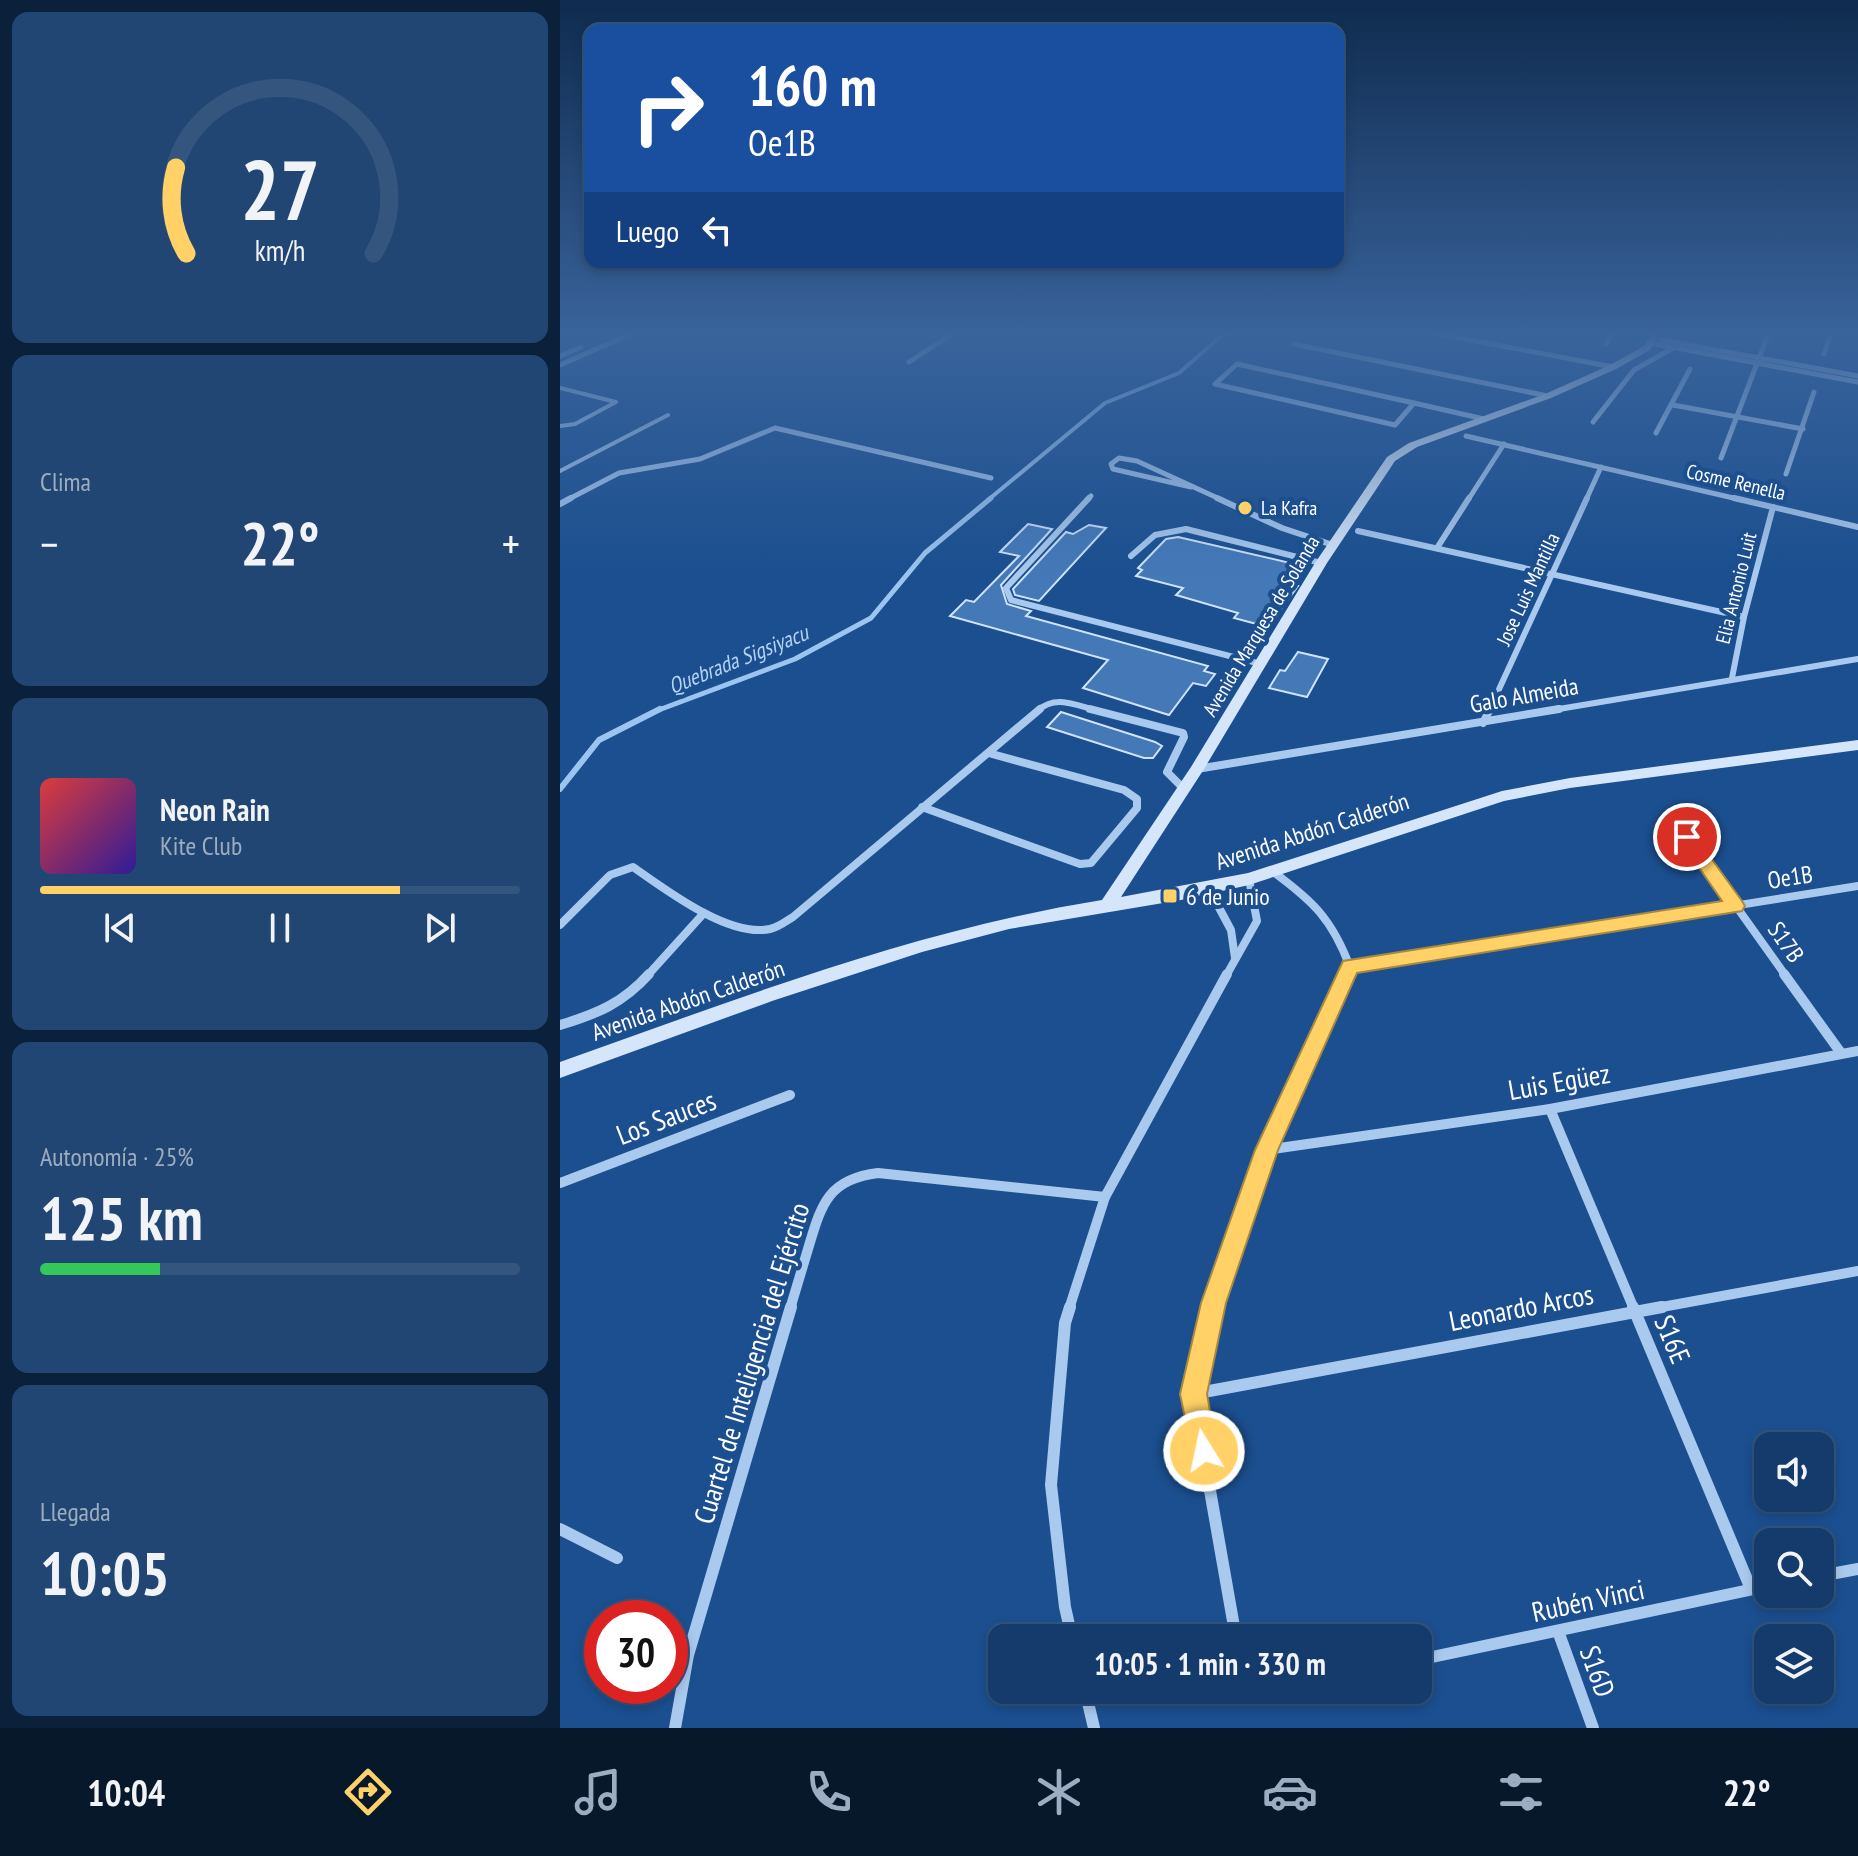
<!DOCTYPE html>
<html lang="es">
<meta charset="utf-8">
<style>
:root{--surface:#143b6b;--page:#214673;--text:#f1f3f6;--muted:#9dadc1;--line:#33557e;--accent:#ffd166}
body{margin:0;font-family:"PT Sans Narrow",sans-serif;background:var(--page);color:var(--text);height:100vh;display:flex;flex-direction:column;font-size:30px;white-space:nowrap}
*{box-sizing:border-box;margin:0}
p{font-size:26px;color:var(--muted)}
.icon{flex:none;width:44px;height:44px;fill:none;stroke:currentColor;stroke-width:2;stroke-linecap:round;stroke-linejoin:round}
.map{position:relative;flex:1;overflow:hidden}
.side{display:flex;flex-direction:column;gap:12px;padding:12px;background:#0b203b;width:560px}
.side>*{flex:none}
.guide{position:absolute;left:24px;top:24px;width:760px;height:244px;border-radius:16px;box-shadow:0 4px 12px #0003,0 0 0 2px var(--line);background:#1a4fa0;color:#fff;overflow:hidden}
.controls{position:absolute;left:1194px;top:1432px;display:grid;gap:16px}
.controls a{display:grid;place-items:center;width:80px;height:80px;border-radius:16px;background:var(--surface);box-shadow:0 4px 12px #0003,0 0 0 2px var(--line);font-size:40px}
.speed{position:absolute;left:24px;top:1600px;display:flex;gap:16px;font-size:40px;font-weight:700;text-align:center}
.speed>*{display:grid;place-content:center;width:104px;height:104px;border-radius:50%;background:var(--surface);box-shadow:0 4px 12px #0003,0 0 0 2px var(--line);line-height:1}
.speed .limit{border:12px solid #d22;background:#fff;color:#111}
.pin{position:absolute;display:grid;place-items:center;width:68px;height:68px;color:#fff;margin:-34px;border:4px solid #fff;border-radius:50%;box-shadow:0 2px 8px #0007}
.me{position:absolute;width:88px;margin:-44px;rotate:350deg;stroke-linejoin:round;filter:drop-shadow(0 0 6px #0008)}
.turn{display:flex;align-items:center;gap:28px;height:168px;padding:0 32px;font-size:36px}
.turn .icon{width:104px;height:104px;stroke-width:2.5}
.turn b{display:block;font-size:56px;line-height:68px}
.then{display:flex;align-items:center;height:76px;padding:0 32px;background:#0003;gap:16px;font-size:30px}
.big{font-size:60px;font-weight:600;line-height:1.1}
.side .tile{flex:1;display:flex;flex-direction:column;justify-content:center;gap:12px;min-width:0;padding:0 28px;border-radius:16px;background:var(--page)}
.side .dial{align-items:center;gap:0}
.dial svg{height:208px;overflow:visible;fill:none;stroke:var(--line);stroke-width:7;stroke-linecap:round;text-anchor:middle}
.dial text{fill:var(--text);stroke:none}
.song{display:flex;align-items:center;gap:24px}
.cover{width:96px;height:96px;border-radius:12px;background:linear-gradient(135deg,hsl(0 70% 55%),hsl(250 70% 35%))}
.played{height:8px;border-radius:4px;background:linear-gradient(90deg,var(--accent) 75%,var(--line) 75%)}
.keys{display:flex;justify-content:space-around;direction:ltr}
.heat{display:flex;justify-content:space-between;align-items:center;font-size:44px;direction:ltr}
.charge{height:12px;border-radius:6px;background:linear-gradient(90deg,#34c759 25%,var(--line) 0)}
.trip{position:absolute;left:428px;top:1624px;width:444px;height:80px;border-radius:16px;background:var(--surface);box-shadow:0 4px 12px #0003,0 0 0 2px var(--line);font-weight:600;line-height:80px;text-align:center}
.tabs{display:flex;height:128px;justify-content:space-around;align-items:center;background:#08182b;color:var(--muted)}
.tabs .icon{width:56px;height:56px}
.tabs .current{color:var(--accent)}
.tabs b{font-size:36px;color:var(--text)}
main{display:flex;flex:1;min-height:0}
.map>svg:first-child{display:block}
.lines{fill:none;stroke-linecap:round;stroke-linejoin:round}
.stream-far2{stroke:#9cc4f0;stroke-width:4}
.stream-far1{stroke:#9cc4f0;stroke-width:5}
.stream{stroke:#9cc4f0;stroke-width:6}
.building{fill:#4478b7;stroke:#cfe3fa;stroke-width:2}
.lane{stroke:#a9c9ee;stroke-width:4}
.street-far4{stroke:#a9c9ee;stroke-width:5}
.street-far3{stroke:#a9c9ee;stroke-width:6}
.street-far2{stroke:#a9c9ee;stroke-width:8}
.street-far1{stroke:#a9c9ee;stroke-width:10}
.street{stroke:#a9c9ee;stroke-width:12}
.secondary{fill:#d6e6fa;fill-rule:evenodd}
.route{fill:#ffd166;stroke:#a68842;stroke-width:2}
.poi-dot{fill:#ffd166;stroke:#1b4f8f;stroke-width:3}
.labels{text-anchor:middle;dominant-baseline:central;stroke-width:8;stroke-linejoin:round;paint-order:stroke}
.far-street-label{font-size:20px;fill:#fff;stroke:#1b4f8f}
.far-poi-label{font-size:20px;fill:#fff;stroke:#1b4f8f;text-anchor:start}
.far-water-label{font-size:22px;font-style:italic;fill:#b5d3f5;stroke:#1b4f8f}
.street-label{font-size:24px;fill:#fff;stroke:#1b4f8f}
.poi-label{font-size:24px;fill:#fff;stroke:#1b4f8f;text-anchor:start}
.near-street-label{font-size:28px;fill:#fff;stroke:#1b4f8f}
</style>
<main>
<section class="side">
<div class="tile dial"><svg viewBox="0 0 100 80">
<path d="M14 69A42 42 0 1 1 86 69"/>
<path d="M14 69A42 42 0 0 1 10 36" stroke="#ffd166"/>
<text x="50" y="56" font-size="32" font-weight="700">27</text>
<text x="50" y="72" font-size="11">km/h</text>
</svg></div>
<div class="tile"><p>Clima</p>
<div class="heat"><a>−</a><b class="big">22°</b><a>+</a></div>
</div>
<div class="tile">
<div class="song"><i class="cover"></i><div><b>Neon Rain</b><p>Kite Club</p></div></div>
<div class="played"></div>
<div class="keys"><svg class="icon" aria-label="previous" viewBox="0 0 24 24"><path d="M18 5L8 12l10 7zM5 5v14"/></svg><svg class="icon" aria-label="pause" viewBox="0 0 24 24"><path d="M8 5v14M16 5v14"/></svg><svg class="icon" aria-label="next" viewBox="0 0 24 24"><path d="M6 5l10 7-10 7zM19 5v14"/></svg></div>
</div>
<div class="tile"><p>Autonomía · 25%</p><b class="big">125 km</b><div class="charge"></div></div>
<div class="tile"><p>Llegada</p><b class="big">10:05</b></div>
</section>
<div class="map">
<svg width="1298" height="1728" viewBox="0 0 1298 1728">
<rect width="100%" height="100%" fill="#1b4f8f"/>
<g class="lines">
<polyline class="stream-far2" points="428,500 545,403 619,373 660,337 673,332"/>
<polyline class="stream-far1" points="96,711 235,659 311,618 365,553 431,498"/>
<polyline class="stream" points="0,789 39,740 100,709"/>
</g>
<g class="building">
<polygon points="468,524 492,529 441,585 447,604 471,611 466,616 648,666 644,671 655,674 646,686 633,683 609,715 523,688 548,660 390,616 406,600 414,602 459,556 440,552"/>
<polygon points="529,525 546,528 479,601 455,595 453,589 506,532 513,534"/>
<polygon points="618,537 743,566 729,584 738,586 708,627 674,618 678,613 616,595 623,588 576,576 582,570 578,568 606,539"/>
<polygon points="738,652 768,659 747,697 709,688 720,670 725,671"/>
<polygon points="501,712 595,742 602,746 593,758 584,758 487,727"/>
</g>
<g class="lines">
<g class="lane">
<polyline points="0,388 56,402 15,424 0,426"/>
<polyline points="0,471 108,415"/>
</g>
<g class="street-far4">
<polyline points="869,332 1053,367"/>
<polyline points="1102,340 1298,376"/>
<polyline points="1090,343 1298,382"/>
<polyline points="734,344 988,396"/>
<polyline points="1046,344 1052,332"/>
<polyline points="1264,354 1272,332"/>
<polyline points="0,356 21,347"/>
<polyline points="349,362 395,332"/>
<polygon points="677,364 854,403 835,425 655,384"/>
<polyline points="0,365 75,332"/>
<polyline points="854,403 924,419"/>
<polyline points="1113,405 1243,429"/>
<polyline points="1033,422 1074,370 1113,348"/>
<polyline points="1096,433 1130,369"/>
<polyline points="906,436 1182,500"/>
<polyline points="1161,458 1209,332"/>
<polyline points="1226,474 1254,392"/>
<polyline points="631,487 553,469 551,464 559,458 577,461 662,500"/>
<polyline points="7,500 59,473 140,459 215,428 431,478"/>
<polyline points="527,500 531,496"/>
<polyline points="908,500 944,444"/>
<polyline points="1026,500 1041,467"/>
</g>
<g class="street-far3">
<polyline points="529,498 446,588 451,600 701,664"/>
<polyline points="657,498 722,528 773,545"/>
<polyline points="1174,498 1298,527"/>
<polyline points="0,504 11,498"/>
<polyline points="798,531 1184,617"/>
<polyline points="877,548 909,498"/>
<polyline points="571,556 595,535 626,529 761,563"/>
<polyline points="1172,678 1184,617 1213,507"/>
<path d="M477 711C496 694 515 705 538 711"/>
<polyline points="929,711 1027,498"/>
<polyline points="987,711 1298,659"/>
</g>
<g class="street-far2">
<polyline points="530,709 623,733 624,737 607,772 624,789"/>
<polyline points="923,723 930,709"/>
<polyline points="637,769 999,709"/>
<polyline points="362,807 520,864 531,863 577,808 577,799 564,790 432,754"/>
<polyline points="1111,815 1226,976"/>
<path d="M712 871C753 901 772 919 790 967L786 976"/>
<polyline points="649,889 671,930 675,958"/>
<path d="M0 925 50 875 73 867C106 890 169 938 210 929 219 927 226 921 233 917L480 709"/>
<polyline points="790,967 1298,886"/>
<polyline points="87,976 144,913"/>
<polyline points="666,976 697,921 689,879"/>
</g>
<g class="street-far1">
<polyline points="1224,974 1281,1053"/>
<path d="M0 1025C37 1014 63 1003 89 974"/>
<polyline points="990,1109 1074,1309"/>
<polyline points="706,1150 990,1109 1298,1051"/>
<polyline points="0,1183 230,1095"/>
<path d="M230 1309C236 1289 242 1269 248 1249 261 1206 267 1179 318 1173L545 1197"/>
<polyline points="509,1309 545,1197 667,974"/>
<polyline points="652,1309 696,1175 787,974"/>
<polyline points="1091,1309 1298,1271"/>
</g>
<g class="street">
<polyline points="510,1307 505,1323 491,1485 505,1607 512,1638"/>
<polyline points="652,1307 633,1394 676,1638"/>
<polyline points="1073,1307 1191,1589"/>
<polyline points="633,1394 1102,1307"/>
<polyline points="0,1529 57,1558"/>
<polyline points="1260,1576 1298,1569"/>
<polyline points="998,1631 1033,1728"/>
<polyline points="858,1660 1208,1586"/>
<polyline points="525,1690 534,1728"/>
<polyline points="115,1728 128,1655 231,1307"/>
</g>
<path class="secondary" d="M1093 332H1101L1090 350 1056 369 991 398 857 447 835 461 767 563 644 769 561 897 688 873 942 791 1010 778 1298 740V750L1010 788 944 801 689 885 621 900 449 929 362 952 212 1001 0 1078V1062C178 999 354 930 542 900L631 767 755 563 827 457 849 443 985 394 1050 365 1084 346Z"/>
</g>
<linearGradient id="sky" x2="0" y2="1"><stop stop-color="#0f2b4f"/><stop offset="0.58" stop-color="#39639b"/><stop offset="1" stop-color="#39639b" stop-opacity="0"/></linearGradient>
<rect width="1298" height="574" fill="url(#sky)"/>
<polygon class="route" points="1127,831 1133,833 1182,901 1185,906 1182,911 797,973 718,1150 666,1303 647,1394 657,1451 653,1461 644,1465 634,1461 620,1394 641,1303 695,1150 783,961 1162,901 1118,837"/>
<g class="poi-dot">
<circle cx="685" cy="508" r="8"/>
<rect x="602" y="888" width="16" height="16" rx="4"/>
</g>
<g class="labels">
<g class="far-street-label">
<text transform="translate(1176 482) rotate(13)">Cosme Renella</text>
<text transform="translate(1176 588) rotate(-76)">Elia Antonio Luit</text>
<text transform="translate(968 589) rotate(-65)">Jose Luis Mantilla</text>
<text transform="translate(701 626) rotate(-59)">Avenida Marquesa de Solanda</text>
</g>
<g class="far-poi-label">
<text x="701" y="508">La Kafra</text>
</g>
<g class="far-water-label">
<text transform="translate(178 659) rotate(-22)">Quebrada Sigsiyacu</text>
</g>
<g class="street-label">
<text transform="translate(964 695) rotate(-10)">Galo Almeida</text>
<text transform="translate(752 831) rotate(-18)">Avenida Abdón Calderón</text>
<text transform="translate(1230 877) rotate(-9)">Oe1B</text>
<text transform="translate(1226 942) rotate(55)">S17B</text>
<text transform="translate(128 1000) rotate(-19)">Avenida Abdón Calderón</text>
</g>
<g class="poi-label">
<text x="626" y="896">6 de Junio</text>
</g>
<g class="near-street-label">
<text transform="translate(999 1081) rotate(-10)">Luis Egüez</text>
<text transform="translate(106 1117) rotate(-21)">Los Sauces</text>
<text transform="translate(961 1307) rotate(-11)">Leonardo Arcos</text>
<text transform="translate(1113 1339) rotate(67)">S16E</text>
<text transform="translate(191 1363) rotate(-73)">Cuartel de Inteligencia del Ejército</text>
<text transform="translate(1028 1600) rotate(-12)">Rubén Vinci</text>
<text transform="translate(1038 1671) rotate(70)">S16D</text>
</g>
</g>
</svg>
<div class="controls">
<a><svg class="icon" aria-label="sound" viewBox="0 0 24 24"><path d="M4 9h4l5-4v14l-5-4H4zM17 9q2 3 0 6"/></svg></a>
<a><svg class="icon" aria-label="search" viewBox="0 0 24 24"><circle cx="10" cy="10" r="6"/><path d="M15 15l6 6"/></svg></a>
<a><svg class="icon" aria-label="layers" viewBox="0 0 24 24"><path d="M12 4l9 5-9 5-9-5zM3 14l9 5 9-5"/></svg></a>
</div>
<div class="speed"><div class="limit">30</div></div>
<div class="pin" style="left:1127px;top:837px;background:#d93025"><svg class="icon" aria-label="arrive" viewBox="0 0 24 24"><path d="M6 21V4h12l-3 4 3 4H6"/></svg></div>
<svg class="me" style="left:644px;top:1451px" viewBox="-20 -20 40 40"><circle r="17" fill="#ffd166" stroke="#fff" stroke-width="3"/><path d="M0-11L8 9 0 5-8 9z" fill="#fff"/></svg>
<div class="trip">10:05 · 1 min · 330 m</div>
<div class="guide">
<div class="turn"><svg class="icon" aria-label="right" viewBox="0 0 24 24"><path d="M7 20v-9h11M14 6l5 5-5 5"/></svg><div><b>160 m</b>Oe1B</div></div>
<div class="then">Luego<svg class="icon" aria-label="left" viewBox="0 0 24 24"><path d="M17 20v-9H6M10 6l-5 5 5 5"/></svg></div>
</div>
</div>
</main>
<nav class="tabs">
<b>10:04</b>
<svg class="icon current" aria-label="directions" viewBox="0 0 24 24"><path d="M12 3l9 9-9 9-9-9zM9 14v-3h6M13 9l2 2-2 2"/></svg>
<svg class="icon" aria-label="music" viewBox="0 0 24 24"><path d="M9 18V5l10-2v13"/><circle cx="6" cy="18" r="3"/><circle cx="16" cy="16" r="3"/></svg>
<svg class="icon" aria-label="phone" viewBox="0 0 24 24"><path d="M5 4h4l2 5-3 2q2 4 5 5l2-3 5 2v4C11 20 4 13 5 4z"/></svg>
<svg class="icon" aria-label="climate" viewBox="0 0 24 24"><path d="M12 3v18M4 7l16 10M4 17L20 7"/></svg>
<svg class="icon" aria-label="car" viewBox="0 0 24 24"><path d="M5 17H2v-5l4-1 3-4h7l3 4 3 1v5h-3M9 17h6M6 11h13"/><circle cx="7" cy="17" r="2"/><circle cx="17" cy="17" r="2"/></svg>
<svg class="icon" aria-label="filters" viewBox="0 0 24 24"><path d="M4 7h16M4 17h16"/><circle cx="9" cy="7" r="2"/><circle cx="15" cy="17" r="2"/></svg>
<b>22°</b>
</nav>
